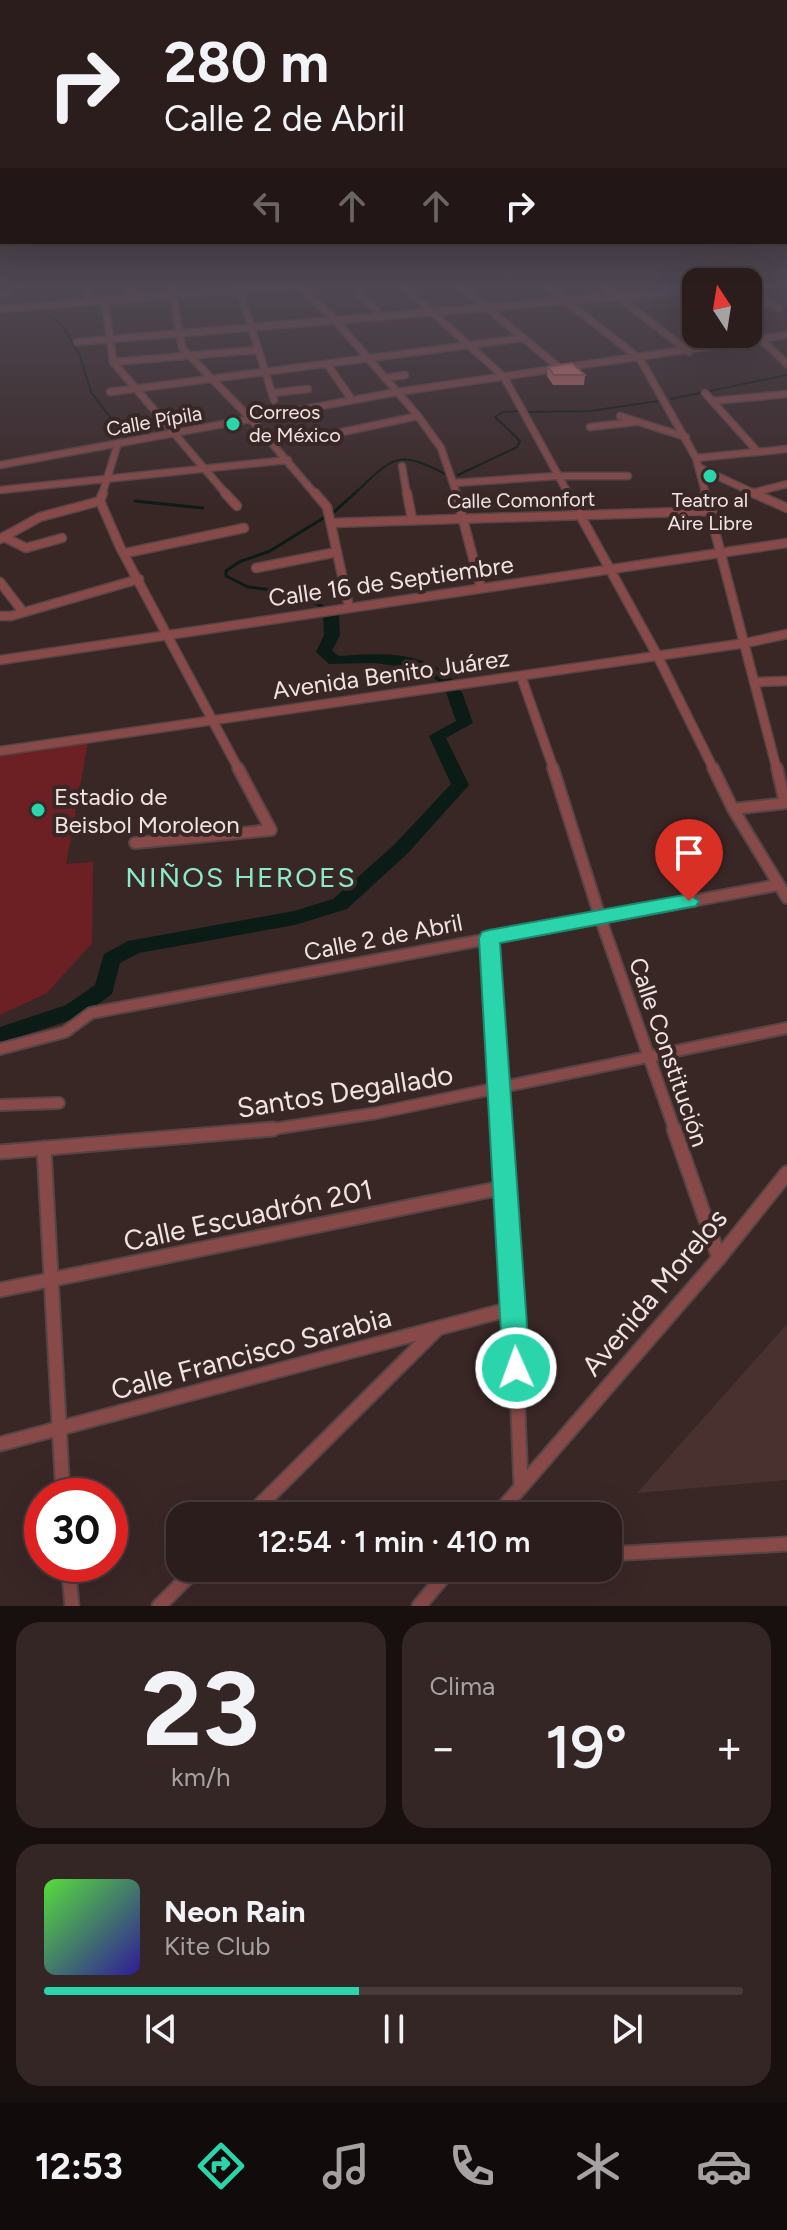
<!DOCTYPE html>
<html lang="es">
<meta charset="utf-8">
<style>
:root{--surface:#2b1d1c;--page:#332625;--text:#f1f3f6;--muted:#a6a2a3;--line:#473b3b;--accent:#2bd5ac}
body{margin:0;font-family:Figtree,sans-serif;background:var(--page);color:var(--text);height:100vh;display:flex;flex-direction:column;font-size:30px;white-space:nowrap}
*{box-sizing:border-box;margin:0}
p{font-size:26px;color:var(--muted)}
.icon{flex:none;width:44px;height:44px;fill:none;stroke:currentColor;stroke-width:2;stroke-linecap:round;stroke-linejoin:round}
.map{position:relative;height:1606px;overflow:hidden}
.panel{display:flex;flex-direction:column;gap:16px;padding:16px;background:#18100f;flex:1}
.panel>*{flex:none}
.hud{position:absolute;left:0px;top:0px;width:788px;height:244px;box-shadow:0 8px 32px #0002,0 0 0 2px var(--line);background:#2b1d1c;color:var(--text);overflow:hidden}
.needle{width:52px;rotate:348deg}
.fabs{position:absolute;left:682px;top:268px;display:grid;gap:16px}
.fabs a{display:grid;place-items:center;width:80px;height:80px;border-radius:16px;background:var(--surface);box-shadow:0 8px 32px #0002,0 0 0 2px var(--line);font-size:40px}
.speed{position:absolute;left:24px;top:1478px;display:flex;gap:16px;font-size:40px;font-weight:700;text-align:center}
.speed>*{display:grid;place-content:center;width:104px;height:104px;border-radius:50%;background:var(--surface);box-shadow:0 8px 32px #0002,0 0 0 2px var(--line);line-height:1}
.speed .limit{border:12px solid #d22;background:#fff;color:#111}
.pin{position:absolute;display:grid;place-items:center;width:68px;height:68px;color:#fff;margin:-82px -34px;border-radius:50% 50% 50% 0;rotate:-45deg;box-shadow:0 0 8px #0007}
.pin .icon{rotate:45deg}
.me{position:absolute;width:88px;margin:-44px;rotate:358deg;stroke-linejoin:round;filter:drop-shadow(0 0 6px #0008)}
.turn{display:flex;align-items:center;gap:28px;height:168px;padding:0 32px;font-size:36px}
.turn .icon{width:104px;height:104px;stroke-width:2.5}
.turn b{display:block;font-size:56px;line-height:68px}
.lanes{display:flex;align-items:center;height:76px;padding:0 32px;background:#0003;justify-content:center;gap:40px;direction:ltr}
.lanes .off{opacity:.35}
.big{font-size:60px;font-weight:600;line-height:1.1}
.panel .card{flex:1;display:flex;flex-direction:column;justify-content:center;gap:12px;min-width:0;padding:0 28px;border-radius:24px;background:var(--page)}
.panel .dial{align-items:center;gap:0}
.dial b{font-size:104px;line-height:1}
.song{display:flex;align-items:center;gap:24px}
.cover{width:96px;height:96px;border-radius:12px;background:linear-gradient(135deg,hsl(110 70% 55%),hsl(250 70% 35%))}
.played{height:8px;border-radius:4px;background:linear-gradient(90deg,var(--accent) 45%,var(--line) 45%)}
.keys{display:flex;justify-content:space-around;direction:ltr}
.heat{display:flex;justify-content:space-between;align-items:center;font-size:44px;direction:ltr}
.panel .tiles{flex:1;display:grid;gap:16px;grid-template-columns:1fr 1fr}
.card:last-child{grid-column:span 2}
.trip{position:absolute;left:166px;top:1502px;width:456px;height:80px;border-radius:24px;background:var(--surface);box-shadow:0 8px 32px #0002,0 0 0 2px var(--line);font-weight:600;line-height:80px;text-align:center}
.menu{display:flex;height:128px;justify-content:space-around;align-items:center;background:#110c0b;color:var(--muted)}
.menu .icon{width:56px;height:56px}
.menu .active{color:var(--accent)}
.menu b{font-size:36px;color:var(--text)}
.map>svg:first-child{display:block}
.built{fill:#493130}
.green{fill:#6d2024}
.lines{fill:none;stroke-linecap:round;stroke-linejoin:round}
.stream-far1{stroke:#0b1c16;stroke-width:2}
.stream{stroke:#0b1c16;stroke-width:3}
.river{fill:#0b1c16;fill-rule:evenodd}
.street-far3-casing{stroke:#564544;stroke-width:9}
.street-far2-casing{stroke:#564544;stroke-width:11}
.street-far1-casing{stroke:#564544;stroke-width:14}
.street-casing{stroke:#564544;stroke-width:17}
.street-far3{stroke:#884a49;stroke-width:6}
.street-far2{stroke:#884a49;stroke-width:8}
.street-far1{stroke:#884a49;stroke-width:10}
.street{stroke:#884a49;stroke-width:13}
.wall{fill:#c26a69}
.building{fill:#e17b7a;stroke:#9e5655;stroke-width:2}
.route{fill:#2bd5ac;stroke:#1c8a70;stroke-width:2}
.poi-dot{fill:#2bd5ac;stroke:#392726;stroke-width:3}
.labels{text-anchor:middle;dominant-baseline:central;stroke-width:8;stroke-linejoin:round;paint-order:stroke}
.far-poi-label{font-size:20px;fill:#f0e4e3;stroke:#392726;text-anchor:start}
.far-street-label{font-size:20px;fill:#f0e4e3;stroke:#392726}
.street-label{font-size:24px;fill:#f0e4e3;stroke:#392726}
.poi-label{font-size:24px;fill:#f0e4e3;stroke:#392726;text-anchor:start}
.quarter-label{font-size:28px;letter-spacing:2px;fill:#8ceacc;stroke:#392726}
.near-street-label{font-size:28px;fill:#f0e4e3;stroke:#392726}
</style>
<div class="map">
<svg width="787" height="1606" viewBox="0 0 787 1606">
<rect width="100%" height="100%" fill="#392726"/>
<polygon class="built" points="787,1324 787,1480 637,1493"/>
<polygon class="green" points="88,742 66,864 93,862 92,943 47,993 0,1015 0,755"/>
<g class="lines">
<g class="stream-far1">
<polyline points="0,286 37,292 37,303"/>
<polyline points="39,309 62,325 80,356 91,392 126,438"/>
<polyline points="671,399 787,375"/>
<polyline points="529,412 590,411 659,401"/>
<polyline points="458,475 517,447 520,441 495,417 503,412 520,411"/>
<path d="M353 495C391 460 395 447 445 474"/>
</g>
<g class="stream">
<polyline points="135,501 203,508"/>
<polyline points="334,512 355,493"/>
<polyline points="325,517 270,551 239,562 226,571 226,576 248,587 289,592 326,608"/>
</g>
<g class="river">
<path d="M331 610 339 615 340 635 332 651 339 656C377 653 426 650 454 681L446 686 418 669 375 663 329 664 316 652 324 635 323 615Z"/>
<polygon points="454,687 462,692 473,723 446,738 469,785 408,853 347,909 295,925 139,953 120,963 112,994 80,1017 0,1043 0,1027 66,1005 95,985 104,954 128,941 294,911 333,899 394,845 451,784 429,736 456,721 446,692"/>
</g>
<defs>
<g id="street-far3">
<polyline points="17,284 46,284"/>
<polyline points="87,284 89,302"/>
<polyline points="129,284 132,298"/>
<polyline points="171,284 182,348 251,419 316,495"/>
<polyline points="298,284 336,321 418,416 441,448 457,495"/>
<polyline points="401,284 504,377 569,495"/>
<polyline points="458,284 562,370"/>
<polyline points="544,284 640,359 696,458 706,495"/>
<polyline points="602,284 689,352"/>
<polyline points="238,285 274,400"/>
<polyline points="748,286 771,284"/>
<polyline points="748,288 778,308"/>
<polyline points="358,292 382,317"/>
<polyline points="0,294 11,293"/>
<polyline points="105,300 113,362 227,495"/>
<polyline points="0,309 311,284"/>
<polyline points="748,327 787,364"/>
<polyline points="77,342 696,290"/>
<polyline points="113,362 257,350"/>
<polyline points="327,364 352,400"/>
<polyline points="385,378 405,375"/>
<polyline points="110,392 523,338"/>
<polyline points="272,393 308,389"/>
<polyline points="705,393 758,452"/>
<polyline points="712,401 787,394"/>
<polyline points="620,416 686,437"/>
<polyline points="590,427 635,422"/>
<polyline points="328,435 418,416"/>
<polyline points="696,458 787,449"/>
<polyline points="0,465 397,392 787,335"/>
<polyline points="402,466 407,495"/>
<polyline points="700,468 758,495"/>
<polyline points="454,483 557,476 628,476"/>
<polyline points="0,490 288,460"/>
<polyline points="752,493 787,484"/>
<polyline points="102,495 118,443"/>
</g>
<g id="street-far2">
<polyline points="103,493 100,501 120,547 239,770"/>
<polyline points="225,493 237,506"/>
<polyline points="315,493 327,507 349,607"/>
<polyline points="407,493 412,519"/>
<polyline points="456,493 481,588"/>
<polyline points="568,493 657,655 714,770"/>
<polyline points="705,493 777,770"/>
<polyline points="753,493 787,508"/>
<polyline points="331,523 712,511"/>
<polyline points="4,537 26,548 62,538"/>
<polyline points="0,539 40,517 100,501"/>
<polyline points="126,553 244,528"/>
<polyline points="256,568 337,552"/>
<polyline points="0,582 23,612"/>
<polyline points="0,616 11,616 139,579"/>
<polyline points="0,660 787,543"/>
<polyline points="521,676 554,770"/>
<polyline points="757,682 787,681"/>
<polyline points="0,751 746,643 787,634"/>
</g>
<g id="street-far1">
<polyline points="553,768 600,917 675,1131"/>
<polyline points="713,768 733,809 787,898"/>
<polyline points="777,768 785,803"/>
<polyline points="733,809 787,803"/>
<polyline points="135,843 271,830 238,768"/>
<polyline points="489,938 502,1131"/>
<polyline points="0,1049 65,1032 91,1013 778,885"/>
<polyline points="0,1105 59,1103"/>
<polyline points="260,1131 377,1113 787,1028"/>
</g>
<g id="street">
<polyline points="502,1129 514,1308 521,1487"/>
<polyline points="674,1129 719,1258"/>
<polyline points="44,1148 63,1496"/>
<polyline points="0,1152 273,1129"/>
<polyline points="0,1290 506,1187"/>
<polyline points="0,1444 514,1308"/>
<polyline points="249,1516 437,1329"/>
<polyline points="496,1516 719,1258 787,1173"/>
<polyline points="608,1554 787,1544"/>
<polyline points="68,1564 72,1606"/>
<polyline points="159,1606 197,1568"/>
<polyline points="419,1606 451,1568"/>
</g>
</defs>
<use href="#street-far3" class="street-far3-casing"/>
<use href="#street-far2" class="street-far2-casing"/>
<use href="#street-far1" class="street-far1-casing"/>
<use href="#street" class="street-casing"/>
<use href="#street-far3" class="street-far3"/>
<use href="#street-far2" class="street-far2"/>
<use href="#street-far1" class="street-far1"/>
<use href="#street" class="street"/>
</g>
<polygon class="wall" points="548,367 585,375 584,385 553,385 547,376"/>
<polygon class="building" points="572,363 585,375 554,375 548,367"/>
<linearGradient id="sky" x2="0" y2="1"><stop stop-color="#1f1515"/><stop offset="0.56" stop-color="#4e4752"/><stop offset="1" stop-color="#4e4752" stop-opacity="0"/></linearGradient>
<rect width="787" height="509" fill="url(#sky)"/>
<polygon class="route" points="689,894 699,901 696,906 500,943 530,1368 526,1377 516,1381 507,1377 503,1368 479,938 482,932 489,930"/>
<g class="poi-dot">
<circle cx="233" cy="424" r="8"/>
<circle cx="710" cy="476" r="8"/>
<circle cx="38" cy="810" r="8"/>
</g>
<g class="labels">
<g class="far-poi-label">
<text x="249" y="412">Correos<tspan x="249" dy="23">de México</tspan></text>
<text x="710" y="500" text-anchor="middle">Teatro al<tspan x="710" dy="23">Aire Libre</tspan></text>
</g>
<g class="far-street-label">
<text transform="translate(154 421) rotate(-10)">Calle Pípila</text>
<text transform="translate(521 500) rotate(-1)">Calle Comonfort</text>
</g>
<g class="street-label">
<text transform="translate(391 581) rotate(-8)">Calle 16 de Septiembre</text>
<text transform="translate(391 674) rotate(-8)">Avenida Benito Juárez</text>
<text transform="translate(383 937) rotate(-11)">Calle 2 de Abril</text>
<text transform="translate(669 1052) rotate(71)">Calle Constitución</text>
</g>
<g class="poi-label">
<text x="54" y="796">Estadio de<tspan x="54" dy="28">Beisbol Moroleon</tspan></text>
</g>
<g class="quarter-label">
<text x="241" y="877">NIÑOS HEROES</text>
</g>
<g class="near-street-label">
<text transform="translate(345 1091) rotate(-9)">Santos Degallado</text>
<text transform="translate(248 1215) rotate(-12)">Calle Escuadrón 201</text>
<text transform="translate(654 1292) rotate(-50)">Avenida Morelos</text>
<text transform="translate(251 1353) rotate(-15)">Calle Francisco Sarabia</text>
</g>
</g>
</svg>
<div class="fabs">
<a><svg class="needle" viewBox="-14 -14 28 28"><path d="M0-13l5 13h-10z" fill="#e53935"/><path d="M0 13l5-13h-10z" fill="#a6a2a3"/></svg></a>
</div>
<div class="speed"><div class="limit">30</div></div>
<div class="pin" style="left:689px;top:901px;background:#d93025"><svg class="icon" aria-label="arrive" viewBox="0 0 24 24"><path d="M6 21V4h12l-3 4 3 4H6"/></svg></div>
<svg class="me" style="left:516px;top:1368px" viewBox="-20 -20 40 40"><circle r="17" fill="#2bd5ac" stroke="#fff" stroke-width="3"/><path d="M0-11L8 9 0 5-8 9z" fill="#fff"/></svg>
<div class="trip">12:54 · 1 min · 410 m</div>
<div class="hud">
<div class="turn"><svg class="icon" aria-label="right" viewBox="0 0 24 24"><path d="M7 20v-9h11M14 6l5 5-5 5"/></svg><div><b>280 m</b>Calle 2 de Abril</div></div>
<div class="lanes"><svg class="icon off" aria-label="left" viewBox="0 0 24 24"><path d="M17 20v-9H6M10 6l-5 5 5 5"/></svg><svg class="icon off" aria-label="ahead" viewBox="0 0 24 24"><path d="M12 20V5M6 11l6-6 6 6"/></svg><svg class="icon off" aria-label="ahead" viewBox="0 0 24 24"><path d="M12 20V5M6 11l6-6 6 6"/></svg><svg class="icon" aria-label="right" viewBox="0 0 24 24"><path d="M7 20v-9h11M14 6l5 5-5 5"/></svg></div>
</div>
</div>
<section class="panel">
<div class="tiles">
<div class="card dial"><b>23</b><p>km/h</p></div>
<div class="card"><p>Clima</p>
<div class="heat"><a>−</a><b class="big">19°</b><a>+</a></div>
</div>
<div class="card">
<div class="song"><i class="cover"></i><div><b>Neon Rain</b><p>Kite Club</p></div></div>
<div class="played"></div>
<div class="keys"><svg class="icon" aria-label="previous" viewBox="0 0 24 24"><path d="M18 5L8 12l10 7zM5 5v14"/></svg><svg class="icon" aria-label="pause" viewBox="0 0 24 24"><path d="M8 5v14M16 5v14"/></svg><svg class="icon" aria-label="next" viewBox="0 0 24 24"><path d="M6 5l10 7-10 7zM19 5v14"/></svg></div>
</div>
</div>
</section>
<nav class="menu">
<b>12:53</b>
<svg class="icon active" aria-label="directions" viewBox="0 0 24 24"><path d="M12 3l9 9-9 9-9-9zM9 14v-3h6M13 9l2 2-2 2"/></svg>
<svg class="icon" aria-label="music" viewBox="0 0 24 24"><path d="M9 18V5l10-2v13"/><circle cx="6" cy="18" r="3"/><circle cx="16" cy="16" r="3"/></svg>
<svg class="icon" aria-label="phone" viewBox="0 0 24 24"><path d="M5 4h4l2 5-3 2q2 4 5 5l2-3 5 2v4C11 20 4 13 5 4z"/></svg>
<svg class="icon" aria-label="climate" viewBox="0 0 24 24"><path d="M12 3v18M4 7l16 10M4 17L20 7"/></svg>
<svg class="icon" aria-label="car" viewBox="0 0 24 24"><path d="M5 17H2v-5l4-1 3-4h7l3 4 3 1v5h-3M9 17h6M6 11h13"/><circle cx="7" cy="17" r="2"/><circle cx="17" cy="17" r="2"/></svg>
</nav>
